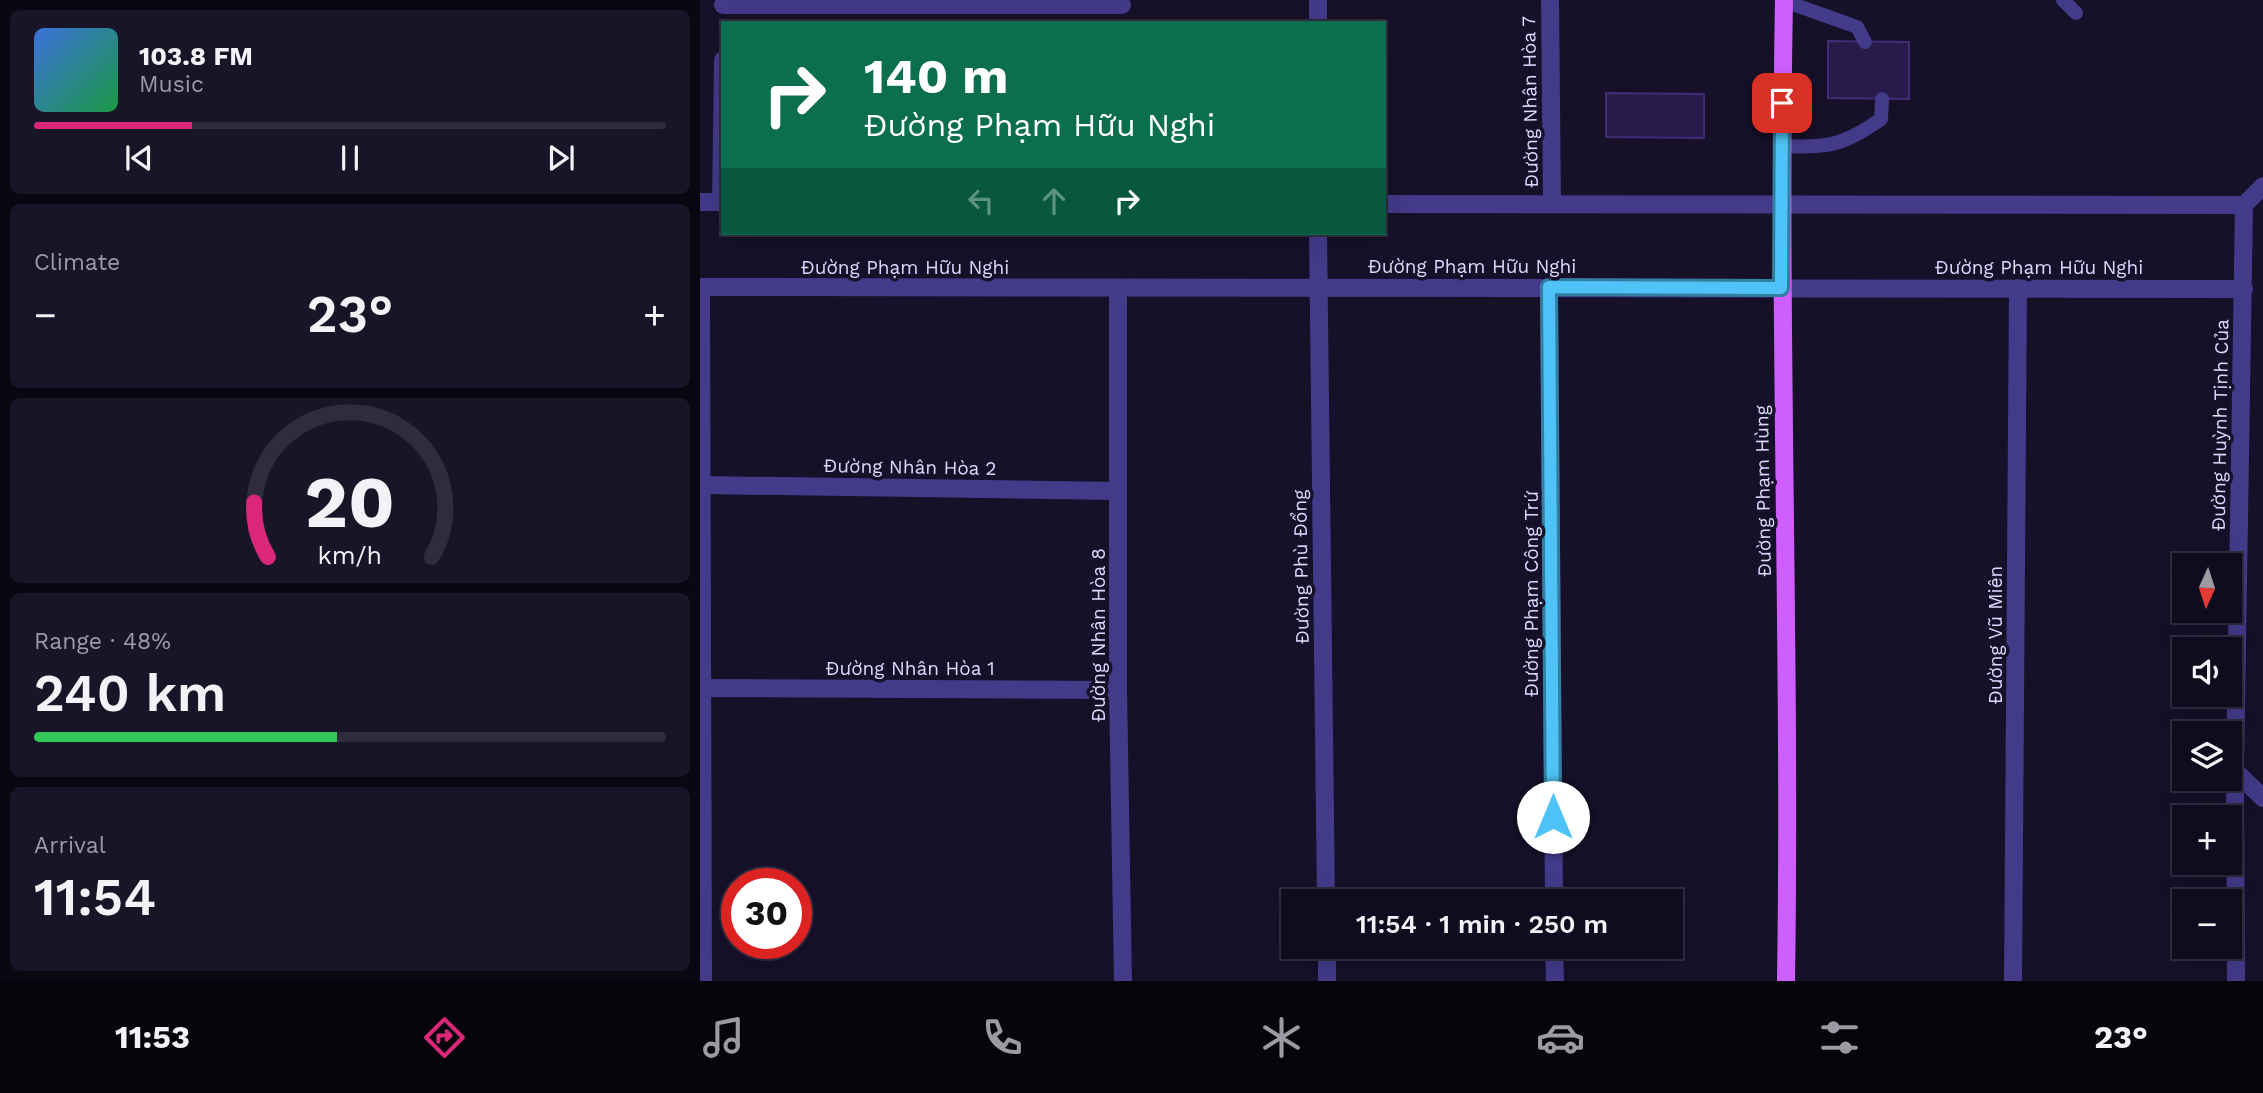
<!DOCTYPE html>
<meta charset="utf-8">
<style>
:root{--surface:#100c1f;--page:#191528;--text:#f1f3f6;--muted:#9c9ba4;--line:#302c3d;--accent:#db2777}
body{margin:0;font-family:"Work Sans",sans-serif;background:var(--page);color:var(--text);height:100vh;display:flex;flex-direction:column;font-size:26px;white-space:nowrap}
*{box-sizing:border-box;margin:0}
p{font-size:23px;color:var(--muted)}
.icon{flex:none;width:38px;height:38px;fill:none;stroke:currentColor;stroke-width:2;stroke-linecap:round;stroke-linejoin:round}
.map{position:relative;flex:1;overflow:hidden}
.details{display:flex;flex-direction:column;gap:10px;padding:10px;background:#090711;width:700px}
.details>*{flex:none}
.guide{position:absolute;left:21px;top:21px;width:665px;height:214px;border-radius:0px;box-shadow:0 7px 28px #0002,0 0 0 2px var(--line);background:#0b6e4f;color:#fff;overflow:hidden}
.needle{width:46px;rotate:183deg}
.controls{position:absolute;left:1472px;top:553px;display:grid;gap:14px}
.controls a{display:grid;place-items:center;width:70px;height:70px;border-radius:0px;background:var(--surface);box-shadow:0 7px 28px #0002,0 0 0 2px var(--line);font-size:35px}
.speed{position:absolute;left:21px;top:868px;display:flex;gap:14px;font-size:35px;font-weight:700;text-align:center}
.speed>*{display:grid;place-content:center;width:91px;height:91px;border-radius:50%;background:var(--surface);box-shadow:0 7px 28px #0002,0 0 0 2px var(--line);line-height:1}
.speed .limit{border:10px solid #d22;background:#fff;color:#111}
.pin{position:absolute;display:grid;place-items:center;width:60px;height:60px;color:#fff;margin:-30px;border-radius:14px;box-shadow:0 4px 10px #0006}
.me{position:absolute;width:77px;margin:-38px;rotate:0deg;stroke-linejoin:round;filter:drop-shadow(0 0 5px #0008)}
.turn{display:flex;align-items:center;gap:24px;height:147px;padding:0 28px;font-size:32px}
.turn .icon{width:91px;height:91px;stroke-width:2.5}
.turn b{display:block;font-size:49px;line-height:60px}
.lanes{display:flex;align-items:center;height:66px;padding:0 28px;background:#0003;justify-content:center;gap:35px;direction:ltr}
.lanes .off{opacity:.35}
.big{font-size:52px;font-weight:600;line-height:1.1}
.details .tile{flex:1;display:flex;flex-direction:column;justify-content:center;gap:10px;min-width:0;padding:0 24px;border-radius:10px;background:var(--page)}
.details .dial{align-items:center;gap:0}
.dial svg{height:182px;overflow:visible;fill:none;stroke:var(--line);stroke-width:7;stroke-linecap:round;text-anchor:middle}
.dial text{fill:var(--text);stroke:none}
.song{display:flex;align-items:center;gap:21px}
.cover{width:84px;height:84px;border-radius:10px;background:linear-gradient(135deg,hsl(220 70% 55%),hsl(140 70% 35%))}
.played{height:7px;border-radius:4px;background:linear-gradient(90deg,var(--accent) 25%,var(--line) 25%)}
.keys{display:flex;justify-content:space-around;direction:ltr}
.heat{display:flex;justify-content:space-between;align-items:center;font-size:38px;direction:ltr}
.charge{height:10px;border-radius:5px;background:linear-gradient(90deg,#34c759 48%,var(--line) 0)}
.trip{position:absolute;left:581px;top:889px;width:402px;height:70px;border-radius:0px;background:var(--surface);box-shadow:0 7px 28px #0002,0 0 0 2px var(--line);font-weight:600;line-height:70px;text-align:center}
.tab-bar{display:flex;height:112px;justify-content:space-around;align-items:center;background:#06050c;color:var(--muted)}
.tab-bar .icon{width:49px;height:49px}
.tab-bar .active{color:var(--accent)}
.tab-bar b{font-size:32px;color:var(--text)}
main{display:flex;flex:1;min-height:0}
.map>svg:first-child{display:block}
.building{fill:#281b4a;stroke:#412d77;stroke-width:2}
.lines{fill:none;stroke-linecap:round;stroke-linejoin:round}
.lane{stroke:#433a89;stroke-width:14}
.street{stroke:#433a89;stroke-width:18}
.primary{stroke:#cf5eff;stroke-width:18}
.route-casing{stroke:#337fa1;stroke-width:18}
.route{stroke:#4fc3f7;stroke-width:12}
.labels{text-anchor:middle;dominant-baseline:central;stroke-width:7;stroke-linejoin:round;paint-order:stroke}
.street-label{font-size:19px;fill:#dfd7ff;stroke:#161029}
</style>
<main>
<section class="details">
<div class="tile">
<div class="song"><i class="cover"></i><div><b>103.8 FM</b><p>Music</p></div></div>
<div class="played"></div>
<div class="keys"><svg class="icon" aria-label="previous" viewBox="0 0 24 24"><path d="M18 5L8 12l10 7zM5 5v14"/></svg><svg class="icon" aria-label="pause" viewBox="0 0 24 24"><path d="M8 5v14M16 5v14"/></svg><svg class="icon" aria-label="next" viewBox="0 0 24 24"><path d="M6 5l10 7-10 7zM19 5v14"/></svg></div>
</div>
<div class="tile"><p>Climate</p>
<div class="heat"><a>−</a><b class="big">23°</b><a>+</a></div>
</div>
<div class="tile dial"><svg viewBox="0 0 100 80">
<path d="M14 69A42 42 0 1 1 86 69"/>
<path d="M14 69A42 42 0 0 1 8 45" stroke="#db2777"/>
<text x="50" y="56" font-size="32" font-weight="700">20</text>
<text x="50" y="72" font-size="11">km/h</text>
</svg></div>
<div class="tile"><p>Range · 48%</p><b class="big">240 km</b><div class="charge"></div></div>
<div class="tile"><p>Arrival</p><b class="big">11:54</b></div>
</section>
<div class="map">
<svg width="1563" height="981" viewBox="0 0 1563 981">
<rect width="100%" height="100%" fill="#161029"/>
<g class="building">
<polygon points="1128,41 1209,42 1209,99 1128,98"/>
<polygon points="906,93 1004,94 1004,138 906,137"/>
</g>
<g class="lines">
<g class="lane">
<polyline points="1363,0 1376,13"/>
<polyline points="1084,1 1157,27 1165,42"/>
<path d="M1081 146C1127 148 1143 146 1181 119L1182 99"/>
</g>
<g class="street">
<polyline points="618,0 618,23"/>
<polyline points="850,0 852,204"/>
<polyline points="23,5 422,5"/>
<polyline points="0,202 23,202"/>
<polyline points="21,202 23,60"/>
<polyline points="684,204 1544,205"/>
<polyline points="1544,205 1563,186"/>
<polyline points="618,233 626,901"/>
<polyline points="0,287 1544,289"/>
<polyline points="1,287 3,981"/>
<polyline points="849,287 854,901"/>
<polyline points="418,288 418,690 423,981"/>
<polyline points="2,485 418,491"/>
<polyline points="2,688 418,690"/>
<polyline points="1535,771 1563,798"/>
<polyline points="627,947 627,981"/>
<polyline points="854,947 855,981"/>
<polyline points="1313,981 1318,288"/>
<polyline points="1536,981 1535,771 1544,205"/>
</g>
<path class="primary" d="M1084 0C1078 327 1091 654 1086 981"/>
</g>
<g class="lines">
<defs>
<polyline id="route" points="853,817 849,287 1081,288 1082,103"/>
</defs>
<use href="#route" class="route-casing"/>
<use href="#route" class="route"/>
</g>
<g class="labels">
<g class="street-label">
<text transform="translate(830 102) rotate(-91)">Đường Nhân Hòa 7</text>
<text x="772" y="266">Đường Phạm Hữu Nghi</text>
<text x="205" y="267">Đường Phạm Hữu Nghi</text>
<text x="1339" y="267">Đường Phạm Hữu Nghi</text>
<text transform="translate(1520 425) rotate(-89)">Đường Huỳnh Tịnh Của</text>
<text transform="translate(210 467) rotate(1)">Đường Nhân Hòa 2</text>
<text transform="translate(1063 491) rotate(-91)">Đường Phạm Hùng</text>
<text transform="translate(601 567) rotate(-91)">Đường Phù Đổng</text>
<text transform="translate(831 594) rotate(-90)">Đường Phạm Công Trứ</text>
<text transform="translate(398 635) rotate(-90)">Đường Nhân Hòa 8</text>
<text transform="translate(1295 635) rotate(-90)">Đường Vũ Miên</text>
<text x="210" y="668">Đường Nhân Hòa 1</text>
</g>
</g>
</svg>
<div class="controls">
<a><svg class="needle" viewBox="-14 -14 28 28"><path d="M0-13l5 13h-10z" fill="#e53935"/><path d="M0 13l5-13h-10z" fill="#9c9ba4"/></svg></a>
<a><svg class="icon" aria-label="sound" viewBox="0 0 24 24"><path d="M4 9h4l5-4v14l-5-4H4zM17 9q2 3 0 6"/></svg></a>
<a><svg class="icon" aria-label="layers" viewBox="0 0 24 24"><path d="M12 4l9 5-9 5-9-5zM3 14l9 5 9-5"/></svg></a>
<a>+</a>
<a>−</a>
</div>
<div class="speed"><div class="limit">30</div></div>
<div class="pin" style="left:1082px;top:103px;background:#d93025"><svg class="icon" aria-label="arrive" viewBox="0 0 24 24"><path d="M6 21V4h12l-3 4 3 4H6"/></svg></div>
<svg class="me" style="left:853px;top:817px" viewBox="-20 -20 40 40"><circle r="19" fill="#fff"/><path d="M0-13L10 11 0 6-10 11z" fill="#4fc3f7"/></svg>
<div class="trip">11:54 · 1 min · 250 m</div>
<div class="guide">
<div class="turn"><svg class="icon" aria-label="right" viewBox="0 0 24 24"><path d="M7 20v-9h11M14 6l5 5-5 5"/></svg><div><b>140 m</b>Đường Phạm Hữu Nghi</div></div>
<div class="lanes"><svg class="icon off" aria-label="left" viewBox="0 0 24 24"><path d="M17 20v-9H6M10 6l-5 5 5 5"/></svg><svg class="icon off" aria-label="ahead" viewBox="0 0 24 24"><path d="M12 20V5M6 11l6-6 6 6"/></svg><svg class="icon" aria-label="right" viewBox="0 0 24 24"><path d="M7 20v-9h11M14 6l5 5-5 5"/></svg></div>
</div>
</div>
</main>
<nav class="tab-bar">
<b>11:53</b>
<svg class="icon active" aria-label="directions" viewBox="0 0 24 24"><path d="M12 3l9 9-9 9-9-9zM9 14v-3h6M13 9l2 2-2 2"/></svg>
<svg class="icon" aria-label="music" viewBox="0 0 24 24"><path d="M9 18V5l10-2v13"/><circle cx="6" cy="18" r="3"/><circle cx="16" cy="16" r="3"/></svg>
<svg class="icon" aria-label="phone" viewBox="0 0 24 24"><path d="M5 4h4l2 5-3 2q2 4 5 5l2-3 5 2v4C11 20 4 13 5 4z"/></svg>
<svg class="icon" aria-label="climate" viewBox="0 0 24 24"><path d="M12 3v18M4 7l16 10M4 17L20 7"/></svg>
<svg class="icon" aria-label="car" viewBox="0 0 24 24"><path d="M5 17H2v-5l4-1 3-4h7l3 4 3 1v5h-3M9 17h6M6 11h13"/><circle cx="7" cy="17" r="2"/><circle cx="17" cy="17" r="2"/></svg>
<svg class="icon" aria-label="filters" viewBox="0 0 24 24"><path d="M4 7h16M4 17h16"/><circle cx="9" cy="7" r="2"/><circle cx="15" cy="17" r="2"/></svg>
<b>23°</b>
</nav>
